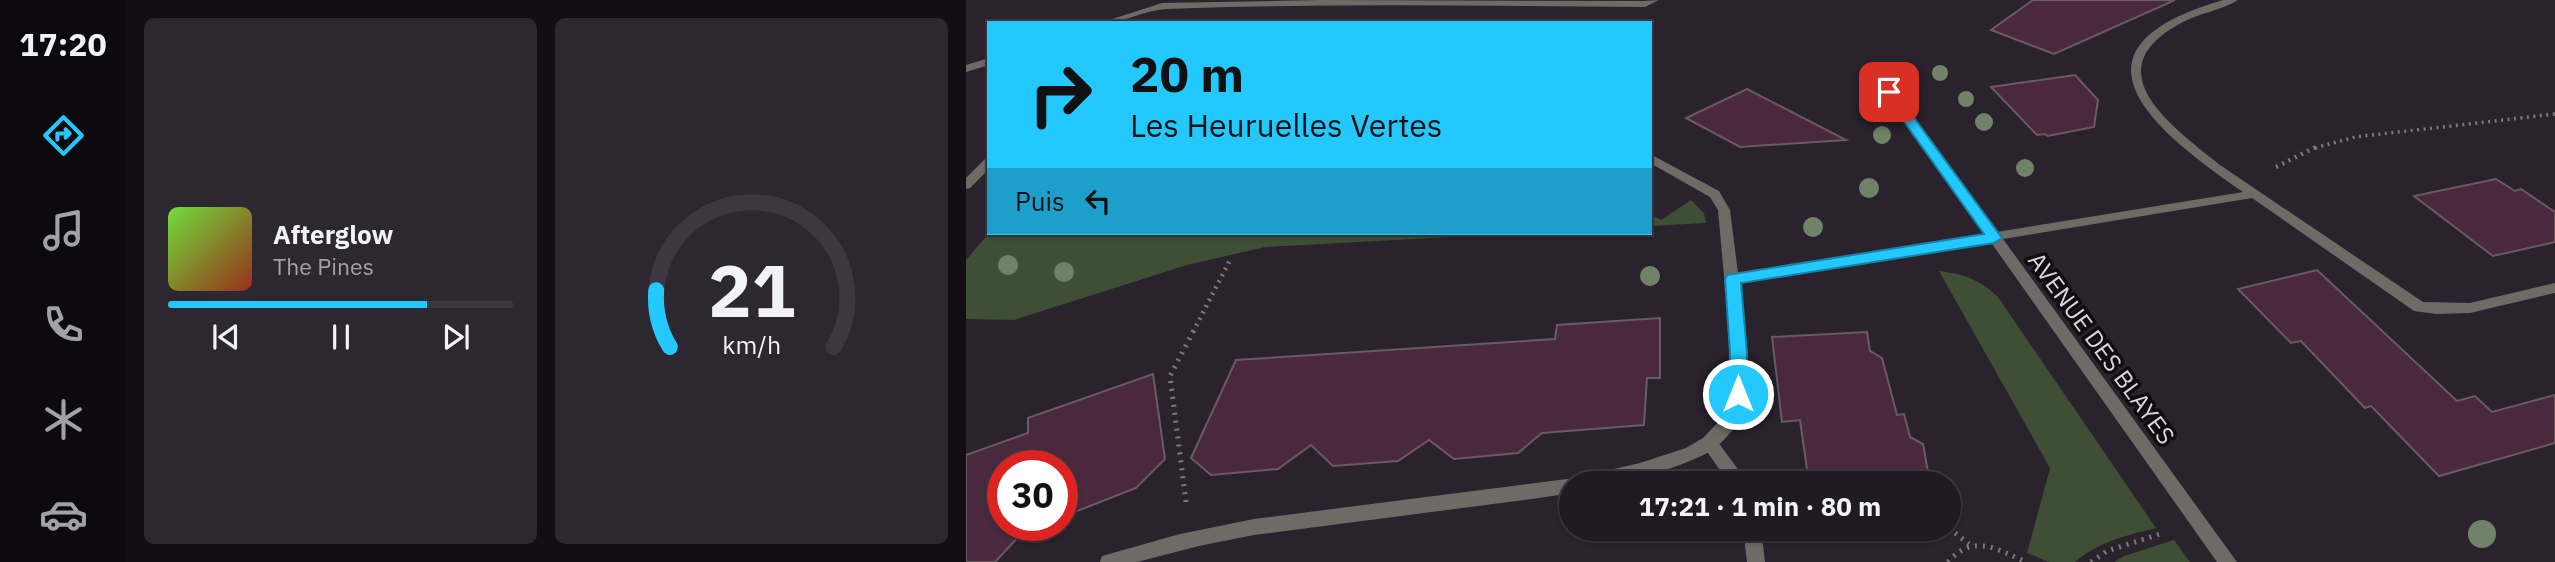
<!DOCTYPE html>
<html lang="fr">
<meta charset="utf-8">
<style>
:root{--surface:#201a22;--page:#2d272f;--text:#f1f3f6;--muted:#a2a1a5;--line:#3d3840;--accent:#23c9fe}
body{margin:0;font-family:"IBM Plex Sans",sans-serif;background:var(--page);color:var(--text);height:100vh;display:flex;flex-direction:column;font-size:26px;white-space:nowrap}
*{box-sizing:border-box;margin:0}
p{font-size:23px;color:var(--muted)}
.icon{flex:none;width:38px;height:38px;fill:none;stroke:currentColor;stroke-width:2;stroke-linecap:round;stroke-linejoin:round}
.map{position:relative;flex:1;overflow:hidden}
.side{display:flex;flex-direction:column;gap:18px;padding:18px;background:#120e13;width:840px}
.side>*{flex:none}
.banner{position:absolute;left:21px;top:21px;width:665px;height:214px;border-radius:0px;box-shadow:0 2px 5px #0004,0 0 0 2px var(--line);background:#23c9fe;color:#111;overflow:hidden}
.speed{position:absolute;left:21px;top:450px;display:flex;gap:14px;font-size:35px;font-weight:700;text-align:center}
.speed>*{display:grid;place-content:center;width:91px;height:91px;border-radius:50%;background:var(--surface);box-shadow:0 2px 5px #0004,0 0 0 2px var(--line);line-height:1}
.speed .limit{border:10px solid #d22;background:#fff;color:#111}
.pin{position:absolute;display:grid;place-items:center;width:60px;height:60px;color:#fff;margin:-30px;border-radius:14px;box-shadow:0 4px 10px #0006}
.me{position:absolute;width:77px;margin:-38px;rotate:0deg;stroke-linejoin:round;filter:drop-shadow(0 0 5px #0008)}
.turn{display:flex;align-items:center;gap:24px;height:147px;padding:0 28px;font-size:32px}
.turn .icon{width:91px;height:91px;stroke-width:2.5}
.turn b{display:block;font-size:49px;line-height:60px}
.then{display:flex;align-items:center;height:66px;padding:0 28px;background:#0003;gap:14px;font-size:26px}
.side .widget{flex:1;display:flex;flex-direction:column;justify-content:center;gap:10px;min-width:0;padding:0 24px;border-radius:10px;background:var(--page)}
.side .dial{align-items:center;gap:0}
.dial svg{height:182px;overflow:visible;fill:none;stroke:var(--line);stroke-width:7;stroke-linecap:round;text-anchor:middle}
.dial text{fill:var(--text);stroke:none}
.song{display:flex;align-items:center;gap:21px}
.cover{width:84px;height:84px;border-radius:10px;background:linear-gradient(135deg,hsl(100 70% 55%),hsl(10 70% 35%))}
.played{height:7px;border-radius:4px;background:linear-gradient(90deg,var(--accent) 75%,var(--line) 75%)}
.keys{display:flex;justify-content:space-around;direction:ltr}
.side .tiles{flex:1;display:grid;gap:18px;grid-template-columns:repeat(2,1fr)}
.trip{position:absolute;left:593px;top:471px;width:402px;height:70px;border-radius:35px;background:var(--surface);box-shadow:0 2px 5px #0004,0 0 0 2px var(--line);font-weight:800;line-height:70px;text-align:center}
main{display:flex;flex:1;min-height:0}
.dock{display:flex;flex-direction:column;width:126px;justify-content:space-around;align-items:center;background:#0d0a0e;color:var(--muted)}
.dock .icon{width:49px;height:49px}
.dock .selected{color:var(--accent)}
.dock b{font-size:32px;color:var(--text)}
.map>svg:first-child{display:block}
.green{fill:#3e4f36}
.building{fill:#4a293e;stroke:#695a63;stroke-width:2}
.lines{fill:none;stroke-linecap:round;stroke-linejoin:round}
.path-far2{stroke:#7f7881;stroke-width:3.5;stroke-dasharray:2 4.5;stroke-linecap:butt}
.path-far1{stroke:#7f7881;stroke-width:4.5;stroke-dasharray:2 5;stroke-linecap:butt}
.path{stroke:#7f7881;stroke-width:5;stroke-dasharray:2 6;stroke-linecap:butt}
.lane{fill:#6f6a65;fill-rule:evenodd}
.street{fill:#6f6a65;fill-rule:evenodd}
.tree{fill:#708268}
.route{fill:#23c9fe;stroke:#1783a5;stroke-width:2}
.labels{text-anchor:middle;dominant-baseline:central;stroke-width:7;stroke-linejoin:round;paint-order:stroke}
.street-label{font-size:24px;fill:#dbd6dd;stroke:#100d12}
</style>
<main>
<nav class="dock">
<b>17:20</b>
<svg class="icon selected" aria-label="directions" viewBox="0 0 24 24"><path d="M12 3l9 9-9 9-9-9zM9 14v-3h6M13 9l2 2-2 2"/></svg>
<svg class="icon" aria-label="music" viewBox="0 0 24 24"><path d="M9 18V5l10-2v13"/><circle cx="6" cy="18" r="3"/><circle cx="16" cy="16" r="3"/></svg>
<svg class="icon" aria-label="phone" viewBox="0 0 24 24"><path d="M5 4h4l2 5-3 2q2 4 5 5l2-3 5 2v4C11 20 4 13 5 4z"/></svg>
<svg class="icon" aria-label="climate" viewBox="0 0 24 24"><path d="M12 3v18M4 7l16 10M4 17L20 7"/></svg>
<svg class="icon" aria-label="car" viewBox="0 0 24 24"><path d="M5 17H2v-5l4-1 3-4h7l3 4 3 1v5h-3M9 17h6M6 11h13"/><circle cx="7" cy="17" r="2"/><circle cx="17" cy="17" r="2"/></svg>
</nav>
<section class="side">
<div class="tiles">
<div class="widget">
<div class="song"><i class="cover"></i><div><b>Afterglow</b><p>The Pines</p></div></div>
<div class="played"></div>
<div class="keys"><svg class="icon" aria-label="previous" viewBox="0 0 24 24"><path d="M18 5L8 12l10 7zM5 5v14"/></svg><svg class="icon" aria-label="pause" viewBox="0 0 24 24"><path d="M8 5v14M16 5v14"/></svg><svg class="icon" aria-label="next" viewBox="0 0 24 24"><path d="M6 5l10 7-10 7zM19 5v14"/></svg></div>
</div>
<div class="widget dial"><svg viewBox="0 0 100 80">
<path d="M14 69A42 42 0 1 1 86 69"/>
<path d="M14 69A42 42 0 0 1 8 44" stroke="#23c9fe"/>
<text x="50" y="56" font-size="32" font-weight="700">21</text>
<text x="50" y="72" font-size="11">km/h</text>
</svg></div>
</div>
</section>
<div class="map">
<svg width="1589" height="562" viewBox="0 0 1589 562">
<rect width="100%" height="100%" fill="#2a222d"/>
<g class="green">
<polygon points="725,200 738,213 740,223 684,226 684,214 695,220"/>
<polygon points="23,233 561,233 299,247 221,265 48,320 0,319 0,260"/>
<path d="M973 271C998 274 1013 279 1032 297L1190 528C1159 536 1134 541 1109 562H1083L1061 553 1084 468Z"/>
<polygon points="1208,540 1224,562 1148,562 1158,556"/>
</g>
<g class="building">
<polygon points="1067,0 1209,0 1088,54 1025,30"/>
<polygon points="1109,75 1132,100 1128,127 1082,136 1079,134 1071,135 1025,87"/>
<polygon points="781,89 880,140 774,147 720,118"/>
<polygon points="1530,179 1549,191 1555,189 1589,212 1589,242 1527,256 1448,196"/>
<polygon points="1351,270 1491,401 1509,396 1526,412 1589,395 1589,443 1473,476 1405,406 1399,408 1335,341 1325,343 1272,289"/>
<polygon points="694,318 694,378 681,378 678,425 576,433 552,453 488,459 463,440 432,461 367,466 345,445 312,469 245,475 225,458 270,360 589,339 591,325"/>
<polygon points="901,332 904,351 916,358 931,415 938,414 944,437 957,444 964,483 843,483 834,420 816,422 806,337"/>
<polygon points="187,374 199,459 170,488 96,517 96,466 37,466 37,525 77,525 55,534 29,562 0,562 0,455 62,433 62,418"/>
</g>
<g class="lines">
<polyline class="path-far2" points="1349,148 1389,137 1589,114"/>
<g class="path-far1">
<polyline points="1310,167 1352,146"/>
<polyline points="227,332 264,260"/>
</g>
<g class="path">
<polyline points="220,502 204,376 228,330"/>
<polyline points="983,528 1003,544"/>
<polyline points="828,531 862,528"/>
<path d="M982 562C1008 533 1030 549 1060 562"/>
<polyline points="1125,562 1141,551 1194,534"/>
</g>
<g class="lane">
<polygon points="743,436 749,438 782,483 763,483 735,443 737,438"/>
<polygon points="777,528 795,528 799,562 781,562"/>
</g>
<g class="street">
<path d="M356 0 678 1 693 0 679 7C520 6 360 3 201 9 178 10 159 23 134 23L196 3Z"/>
<path d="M1257 0H1272C1256 10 1234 13 1217 22 1125 70 1206 126 1254 165L1457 302 1504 303 1589 283V293L1504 313 1470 314 1448 311 1286 198 1037 239 1271 562H1251L1024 241 773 283C776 315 788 381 777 410 773 424 760 439 749 448 730 462 672 480 648 483 634 485 619 483 606 483V493L566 499 288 535 233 546 171 562H134L136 556 214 534 288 519 609 478 674 463 720 448 737 438 758 416 762 409 764 394 765 353 752 210 744 197 684 163V154L753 191 764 210 772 273 1018 234 918 92 923 89 927 90 1031 232 1277 192C1187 130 1088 49 1257 0Z"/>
<polygon points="23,58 23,65 0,72 0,65"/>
<polygon points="23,158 23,169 4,188 0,189 0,178 19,159"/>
</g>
</g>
<g class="tree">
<circle cx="974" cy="73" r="8"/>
<circle cx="1000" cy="99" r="8"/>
<circle cx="1018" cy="122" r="9"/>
<circle cx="916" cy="135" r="9"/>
<circle cx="1059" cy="168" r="9"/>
<circle cx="903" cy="188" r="10"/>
<circle cx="847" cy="227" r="10"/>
<circle cx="42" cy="265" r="10"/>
<circle cx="98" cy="272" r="10"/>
<circle cx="684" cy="276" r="10"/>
<circle cx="1516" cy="534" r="14"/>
</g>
<polygon class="route" points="923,88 927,89 1036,238 1028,243 775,283 781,353 781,394 779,399 766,399 763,394 764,353 759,279 761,275 1018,234 917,92"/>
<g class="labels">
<g class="street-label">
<text transform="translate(1136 348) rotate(54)">AVENUE DES BLAYES</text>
</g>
</g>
</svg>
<div class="speed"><div class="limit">30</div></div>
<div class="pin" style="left:923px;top:92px;background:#d93025"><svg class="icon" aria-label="arrive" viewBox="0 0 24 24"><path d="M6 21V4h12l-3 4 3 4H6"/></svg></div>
<svg class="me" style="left:772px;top:394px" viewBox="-20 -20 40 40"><circle r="17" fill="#23c9fe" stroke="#fff" stroke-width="3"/><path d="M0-11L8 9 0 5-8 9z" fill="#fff"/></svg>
<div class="trip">17:21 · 1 min · 80 m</div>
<div class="banner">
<div class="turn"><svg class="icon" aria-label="right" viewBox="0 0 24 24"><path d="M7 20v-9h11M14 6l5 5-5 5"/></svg><div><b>20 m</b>Les Heuruelles Vertes</div></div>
<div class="then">Puis<svg class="icon" aria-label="left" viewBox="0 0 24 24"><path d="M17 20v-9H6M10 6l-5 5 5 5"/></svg></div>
</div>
</div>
</main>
